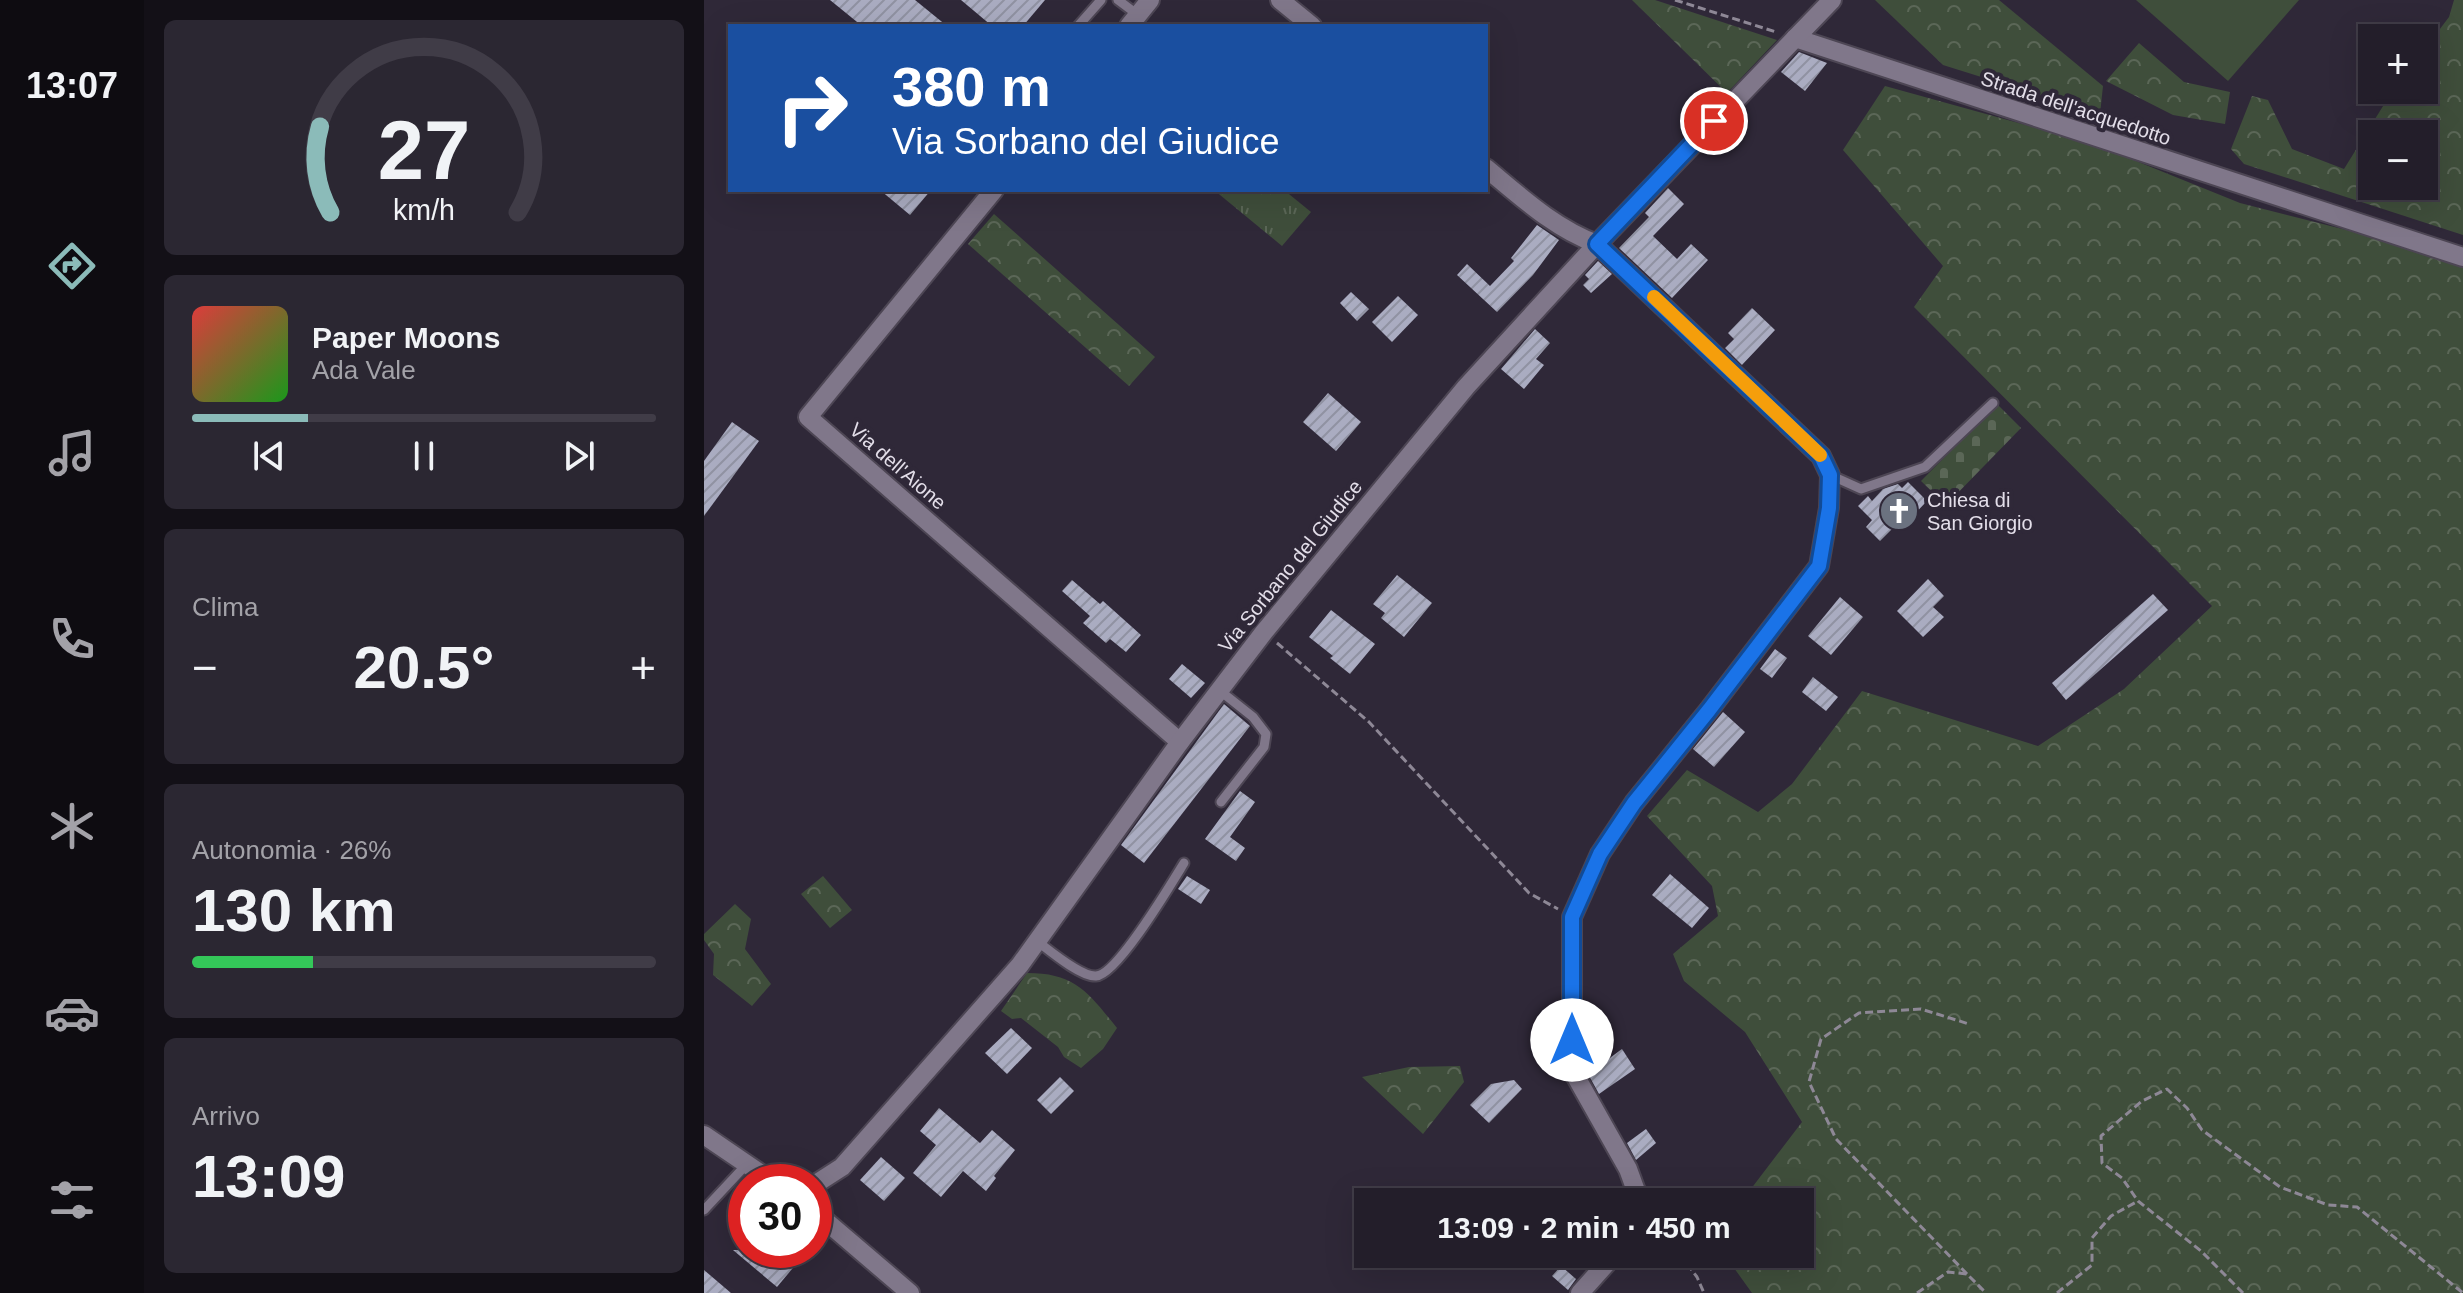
<!DOCTYPE html>
<html lang="it">
<meta charset="utf-8">
<style>
:root{--surface:#231e2a;--page:#2b2732;--text:#f1f3f6;--muted:#a3a2a8;--line:#403c47;--accent:#8bbbb9}
body{margin:0;font-family:Arial,sans-serif;background:var(--page);color:var(--text);height:100vh;display:flex;flex-direction:column;font-size:30px;white-space:nowrap}
*{box-sizing:border-box;margin:0}
p{font-size:26px;color:var(--muted)}
.icon{flex:none;width:44px;height:44px;fill:none;stroke:currentColor;stroke-width:2;stroke-linecap:round;stroke-linejoin:round}
.map{position:relative;flex:1;overflow:hidden}
.drawer{display:flex;flex-direction:column;gap:20px;padding:20px;background:#131017;width:560px}
.drawer>*{flex:none}
.top-card{position:absolute;left:24px;top:24px;width:760px;height:168px;border-radius:0px;box-shadow:0 8px 32px #0002,0 0 0 2px var(--line);background:#1a4fa0;color:#fff;overflow:hidden}
.fabs{position:absolute;left:1654px;top:24px;display:grid;gap:16px}
.fabs a{display:grid;place-items:center;width:80px;height:80px;border-radius:0px;background:var(--surface);box-shadow:0 8px 32px #0002,0 0 0 2px var(--line);font-size:40px}
.speed{position:absolute;left:24px;top:1164px;display:flex;gap:16px;font-size:40px;font-weight:700;text-align:center}
.speed>*{display:grid;place-content:center;width:104px;height:104px;border-radius:50%;background:var(--surface);box-shadow:0 8px 32px #0002,0 0 0 2px var(--line);line-height:1}
.speed .limit{border:12px solid #d22;background:#fff;color:#111}
.pin{position:absolute;display:grid;place-items:center;width:68px;height:68px;color:#fff;margin:-34px;border:4px solid #fff;border-radius:50%;box-shadow:0 2px 8px #0007}
.me{position:absolute;width:88px;margin:-44px;rotate:0deg;stroke-linejoin:round;filter:drop-shadow(0 0 6px #0008)}
.turn{display:flex;align-items:center;gap:28px;height:168px;padding:0 32px;font-size:36px}
.turn .icon{width:104px;height:104px;stroke-width:2.5}
.turn b{display:block;font-size:56px;line-height:68px}
.big{font-size:60px;font-weight:700;line-height:1.1}
.drawer .tile{flex:1;display:flex;flex-direction:column;justify-content:center;gap:12px;min-width:0;padding:0 28px;border-radius:12px;background:var(--page)}
.drawer .dial{align-items:center;gap:0}
.dial svg{height:208px;overflow:visible;fill:none;stroke:var(--line);stroke-width:7;stroke-linecap:round;text-anchor:middle}
.dial text{fill:var(--text);stroke:none}
.song{display:flex;align-items:center;gap:24px}
.cover{width:96px;height:96px;border-radius:12px;background:linear-gradient(135deg,hsl(0 70% 55%),hsl(120 70% 35%))}
.played{height:8px;border-radius:4px;background:linear-gradient(90deg,var(--accent) 25%,var(--line) 25%)}
.keys{display:flex;justify-content:space-around;direction:ltr}
.heat{display:flex;justify-content:space-between;align-items:center;font-size:44px;direction:ltr}
.charge{height:12px;border-radius:6px;background:linear-gradient(90deg,#34c759 26%,var(--line) 0)}
.trip{position:absolute;left:650px;top:1188px;width:460px;height:80px;border-radius:0px;background:var(--surface);box-shadow:0 8px 32px #0002,0 0 0 2px var(--line);font-weight:700;line-height:80px;text-align:center}
main{display:flex;flex:1;min-height:0}
.dock{display:flex;flex-direction:column;width:144px;justify-content:space-around;align-items:center;background:#0e0c11;color:var(--muted)}
.dock .icon{width:56px;height:56px}
.dock .selected{color:var(--accent)}
.dock b{font-size:36px;color:var(--text)}
.map>svg:first-child{display:block}
.grass{fill:url(#grass-tufts)}
.forest{fill:url(#forest-crowns);fill-rule:evenodd}
.cemetery{fill:url(#cemetery-stones)}
.pitch{fill:#3f4e3b}
.building{fill:url(#building-hatch)}
.lines{fill:none;stroke-linecap:round;stroke-linejoin:round}
.lane-casing{stroke:#4d4654;stroke-width:13}
.street-casing{stroke:#4d4654;stroke-width:22}
.path{stroke:#8e8896;stroke-width:3;stroke-dasharray:8 4;stroke-linecap:butt}
.lane{stroke:#80778a;stroke-width:9}
.street{stroke:#80778a;stroke-width:18}
.route-casing{stroke:#114b97;stroke-width:20}
.route{stroke:#1a73e8;stroke-width:14}
.slow{stroke:#f59e0b;stroke-width:14}
.labels{text-anchor:middle;dominant-baseline:central;stroke-width:8;stroke-linejoin:round;paint-order:stroke}
.street-label{font-size:20px;fill:#e3dee9;stroke:#2f2838}
.poi-label{font-size:20px;fill:#e3dee9;stroke:#2f2838;text-anchor:start}
</style>
<main>
<nav class="dock">
<b>13:07</b>
<svg class="icon selected" aria-label="directions" viewBox="0 0 24 24"><path d="M12 3l9 9-9 9-9-9zM9 14v-3h6M13 9l2 2-2 2"/></svg>
<svg class="icon" aria-label="music" viewBox="0 0 24 24"><path d="M9 18V5l10-2v13"/><circle cx="6" cy="18" r="3"/><circle cx="16" cy="16" r="3"/></svg>
<svg class="icon" aria-label="phone" viewBox="0 0 24 24"><path d="M5 4h4l2 5-3 2q2 4 5 5l2-3 5 2v4C11 20 4 13 5 4z"/></svg>
<svg class="icon" aria-label="climate" viewBox="0 0 24 24"><path d="M12 3v18M4 7l16 10M4 17L20 7"/></svg>
<svg class="icon" aria-label="car" viewBox="0 0 24 24"><path d="M5 17H2v-5l4-1 3-4h7l3 4 3 1v5h-3M9 17h6M6 11h13"/><circle cx="7" cy="17" r="2"/><circle cx="17" cy="17" r="2"/></svg>
<svg class="icon" aria-label="filters" viewBox="0 0 24 24"><path d="M4 7h16M4 17h16"/><circle cx="9" cy="7" r="2"/><circle cx="15" cy="17" r="2"/></svg>
</nav>
<section class="drawer">
<div class="tile dial"><svg viewBox="0 0 100 80">
<path d="M14 69A42 42 0 1 1 86 69"/>
<path d="M14 69A42 42 0 0 1 10 36" stroke="#8bbbb9"/>
<text x="50" y="56" font-size="32" font-weight="700">27</text>
<text x="50" y="72" font-size="11">km/h</text>
</svg></div>
<div class="tile">
<div class="song"><i class="cover"></i><div><b>Paper Moons</b><p>Ada Vale</p></div></div>
<div class="played"></div>
<div class="keys"><svg class="icon" aria-label="previous" viewBox="0 0 24 24"><path d="M18 5L8 12l10 7zM5 5v14"/></svg><svg class="icon" aria-label="pause" viewBox="0 0 24 24"><path d="M8 5v14M16 5v14"/></svg><svg class="icon" aria-label="next" viewBox="0 0 24 24"><path d="M6 5l10 7-10 7zM19 5v14"/></svg></div>
</div>
<div class="tile"><p>Clima</p>
<div class="heat"><a>−</a><b class="big">20.5°</b><a>+</a></div>
</div>
<div class="tile"><p>Autonomia · 26%</p><b class="big">130 km</b><div class="charge"></div></div>
<div class="tile"><p>Arrivo</p><b class="big">13:09</b></div>
</section>
<div class="map">
<svg width="1759" height="1293" viewBox="0 0 1759 1293">
<defs>
<pattern id="grass-tufts" width="24" height="20" patternUnits="userSpaceOnUse" patternTransform="scale(2)"><rect width="24" height="20" fill="#3f4e3b"/><path d="M3 7l-1-3M5 7V3M7 7l1-3M15 17l-1-3M17 17v-4M19 17l1-3" fill="none" stroke="#5b6757"/></pattern>
<pattern id="forest-crowns" width="20" height="18" patternUnits="userSpaceOnUse" patternTransform="scale(2)"><rect width="20" height="18" fill="#3f4e3b"/><path d="M2 6a3 3 0 1 1 6 0M12 15a3 3 0 1 1 6 0" fill="none" stroke="#5b6757"/></pattern>
<pattern id="cemetery-stones" width="16" height="16" patternUnits="userSpaceOnUse" patternTransform="scale(2)"><rect width="16" height="16" fill="#3f4e3b"/><path d="M2 7V4a2 2 0 0 1 4 0v3zM10 15v-3a2 2 0 0 1 4 0v3z" fill="#5b6757"/></pattern>
<pattern id="building-hatch" width="6" height="6" patternUnits="userSpaceOnUse" patternTransform="scale(2)"><rect width="6" height="6" fill="#aaacc1"/><path d="M-1 1l2-2M0 6l6-6M5 7l2-2" fill="none" stroke="#9092a2"/></pattern>
</defs>
<rect width="100%" height="100%" fill="#2f2838"/>
<polygon class="grass" points="510,190 580,190 607,212 578,246"/>
<g class="forest">
<polygon points="928,0 951,0 1073,40 1023,93"/>
<polygon points="1171,0 1295,0 1399,86 1396,114 1239,65"/>
<path d="M1750 0H1759V235L1540 164 1527 149 1548 96 1564 100 1588 149 1640 169 1689 90H1720V50L1745 17ZM1668 134H1720V186H1668Z"/>
<polygon points="1435,43 1480,82 1526,92 1521,124 1469,115 1402,81"/>
<polygon points="1181,86 1390,144 1536,203 1690,242 1759,264 1759,1293 1048,1293 1020,1254 1096,1254 1096,1202 1037,1202 1098,1122 1041,1032 980,981 969,954 1014,916 1008,886 943,816 983,770 1054,812 1088,784 1158,691 1334,746 1420,689 1508,606 1210,307 1239,266 1139,150"/>
<polygon points="290,214 451,357 425,386 264,244"/>
<polygon points="119,876 148,910 126,928 97,894"/>
<polygon points="31,904 47,919 41,949 67,984 48,1006 9,975 10,954 0,940 0,934"/>
<path d="M323 973C371 973 384 992 413 1028L399 1049 377 1068 360 1057 354 1047 317 1018 308 1019 297 1011Z"/>
<polygon points="756,1066 760,1082 719,1134 658,1077 705,1067"/>
</g>
<polygon class="cemetery" points="1293,404 1317,428 1242,505 1217,481"/>
<polygon class="pitch" points="1432,0 1595,0 1524,81"/>
<g class="building">
<polygon points="126,0 211,0 243,26 158,26"/>
<polygon points="257,0 341,0 319,26 288,26"/>
<polygon points="1095,52 1123,63 1101,91 1077,72"/>
<polygon points="964,188 980,204 949,236 973,259 987,244 1004,260 968,298 915,248 945,217 941,213"/>
<polygon points="176,190 227,190 206,215"/>
<polygon points="833,225 855,240 829,275 793,312 753,275 763,264 786,286 810,261 807,258"/>
<polygon points="894,261 908,274 887,293 879,285 885,279 881,275"/>
<polygon points="647,292 665,309 653,321 636,303"/>
<polygon points="694,296 714,315 688,342 668,322"/>
<polygon points="1048,308 1071,330 1038,365 1021,348 1030,339 1024,333"/>
<polygon points="831,329 846,343 832,359 840,365 820,389 797,369"/>
<polygon points="624,393 657,422 632,451 599,422"/>
<polygon points="28,422 55,441 0,516 0,461"/>
<polygon points="1204,482 1223,501 1201,524 1197,520 1176,541 1162,527 1168,520 1154,506 1164,496 1168,501 1179,489 1194,484 1198,488"/>
<polygon points="693,575 728,603 700,637 677,618 681,613 669,604"/>
<polygon points="1224,579 1240,596 1229,607 1240,617 1219,637 1193,611"/>
<polygon points="368,580 396,604 399,601 437,635 422,652 406,639 402,643 379,623 386,616 358,591"/>
<polygon points="1449,594 1464,610 1362,700 1348,683"/>
<polygon points="1136,597 1159,617 1127,655 1104,636"/>
<polygon points="627,610 671,644 646,674 626,658 629,656 605,637"/>
<polygon points="1071,649 1083,658 1068,678 1056,669"/>
<polygon points="478,664 501,683 487,698 465,679"/>
<polygon points="1109,677 1134,697 1122,711 1098,692"/>
<polygon points="520,704 546,726 440,863 417,845"/>
<polygon points="1019,712 1041,732 1010,767 989,749"/>
<polygon points="536,791 551,802 526,837 541,848 532,861 501,839"/>
<polygon points="966,874 1005,908 988,928 948,895"/>
<polygon points="483,876 506,890 497,904 474,889"/>
<polygon points="307,1028 328,1048 303,1074 281,1053"/>
<polygon points="918,1049 931,1069 895,1094 884,1074"/>
<polygon points="356,1077 370,1091 347,1114 333,1100"/>
<polygon points="810,1080 818,1089 785,1123 766,1105 787,1084"/>
<polygon points="235,1108 276,1143 288,1130 311,1150 290,1176 292,1178 282,1191 259,1171 237,1197 209,1173 232,1145 216,1131"/>
<polygon points="942,1129 952,1143 932,1160 923,1143"/>
<polygon points="177,1157 201,1178 180,1201 156,1180"/>
<polygon points="29,1250 77,1250 93,1263 73,1287"/>
<polygon points="857,1266 872,1279 864,1290 848,1276"/>
<polygon points="0,1270 27,1293 0,1293"/>
</g>
<g class="lines">
<defs>
<g id="lane">
<polyline points="414,0 434,15"/>
<polyline points="374,26 397,0"/>
<polyline points="1126,475 1157,489 1221,467 1289,403"/>
<polyline points="515,690 549,717 562,734 560,747 517,802"/>
<path d="M333 941C346 951 377 977 392 976 413 975 467 884 480 863"/>
<polyline points="0,1210 42,1165"/>
</g>
<g id="street">
<polyline points="576,0 608,26"/>
<polyline points="425,26 446,0"/>
<polyline points="1091,38 1759,257"/>
<path d="M782 168C817 197 850 228 893 244L1117 456 1126 475 1125 508 1115 566 1005 710 930 803 896 854 868 917V1040L871 1075 924 1169 936 1202"/>
<polyline points="290,190 104,417 476,742"/>
<polyline points="0,1135 69,1182"/>
<polyline points="110,1185 138,1167 316,965 476,742 560,632 762,387 893,244 1128,0"/>
<polyline points="110,1211 206,1293"/>
<polyline points="876,1293 911,1254"/>
</g>
</defs>
<use href="#lane" class="lane-casing"/>
<use href="#street" class="street-casing"/>
<g class="path">
<polyline points="971,0 1072,32"/>
<polyline points="573,643 665,722 825,893 854,909"/>
<polyline points="976,1254 993,1277 1000,1293"/>
<polyline points="1263,1274 1132,1139 1105,1082 1117,1039 1155,1013 1217,1009 1265,1024"/>
<polyline points="1213,1293 1244,1272 1263,1274 1282,1293"/>
<polyline points="1353,1293 1388,1265 1388,1238 1407,1216 1434,1201"/>
<polyline points="1539,1293 1497,1251 1434,1201 1418,1178 1398,1163 1397,1136 1438,1101 1463,1089 1483,1108 1498,1130 1576,1187 1624,1205 1653,1207 1759,1293"/>
</g>
<use href="#lane" class="lane"/>
<use href="#street" class="street"/>
</g>
<g class="lines">
<defs>
<polyline id="route" points="868,1040 868,917 896,854 930,803 1005,710 1115,566 1125,508 1126,475 1117,456 893,244 1010,121"/>
</defs>
<use href="#route" class="route-casing"/>
<use href="#route" class="route"/>
<polyline class="slow" points="950,297 1116,455"/>
</g>
<defs>
<symbol id="church-disc" viewBox="-11 -11 22 22"><circle r="9.5" fill="#6b7280" stroke="#2f2838"/><path d="M-1.2-6h2.4v3.5h3.3v2.4h-3.3V6h-2.4V-.1h-3.3v-2.4h3.3Z" fill="#fff"/></symbol>
</defs>
<g fill-rule="evenodd">
<use href="#church-disc" x="1173" y="489" width="44" height="44"/>
</g>
<g class="labels">
<g class="street-label">
<text transform="translate(1372 108) rotate(18)">Strada dell'acquedotto</text>
<text transform="translate(194 466) rotate(41)">Via dell'Aione</text>
<text transform="translate(586 566) rotate(-51)">Via Sorbano del Giudice</text>
</g>
<g class="poi-label">
<text x="1223" y="500">Chiesa di<tspan x="1223" dy="23">San Giorgio</tspan></text>
</g>
</g>
</svg>
<div class="fabs">
<a>+</a>
<a>−</a>
</div>
<div class="speed"><div class="limit">30</div></div>
<div class="pin" style="left:1010px;top:121px;background:#d93025"><svg class="icon" aria-label="arrive" viewBox="0 0 24 24"><path d="M6 21V4h12l-3 4 3 4H6"/></svg></div>
<svg class="me" style="left:868px;top:1040px" viewBox="-20 -20 40 40"><circle r="19" fill="#fff"/><path d="M0-13L10 11 0 6-10 11z" fill="#1a73e8"/></svg>
<div class="trip">13:09 · 2 min · 450 m</div>
<div class="top-card">
<div class="turn"><svg class="icon" aria-label="right" viewBox="0 0 24 24"><path d="M7 20v-9h11M14 6l5 5-5 5"/></svg><div><b>380 m</b>Via Sorbano del Giudice</div></div>
</div>
</div>
</main>
